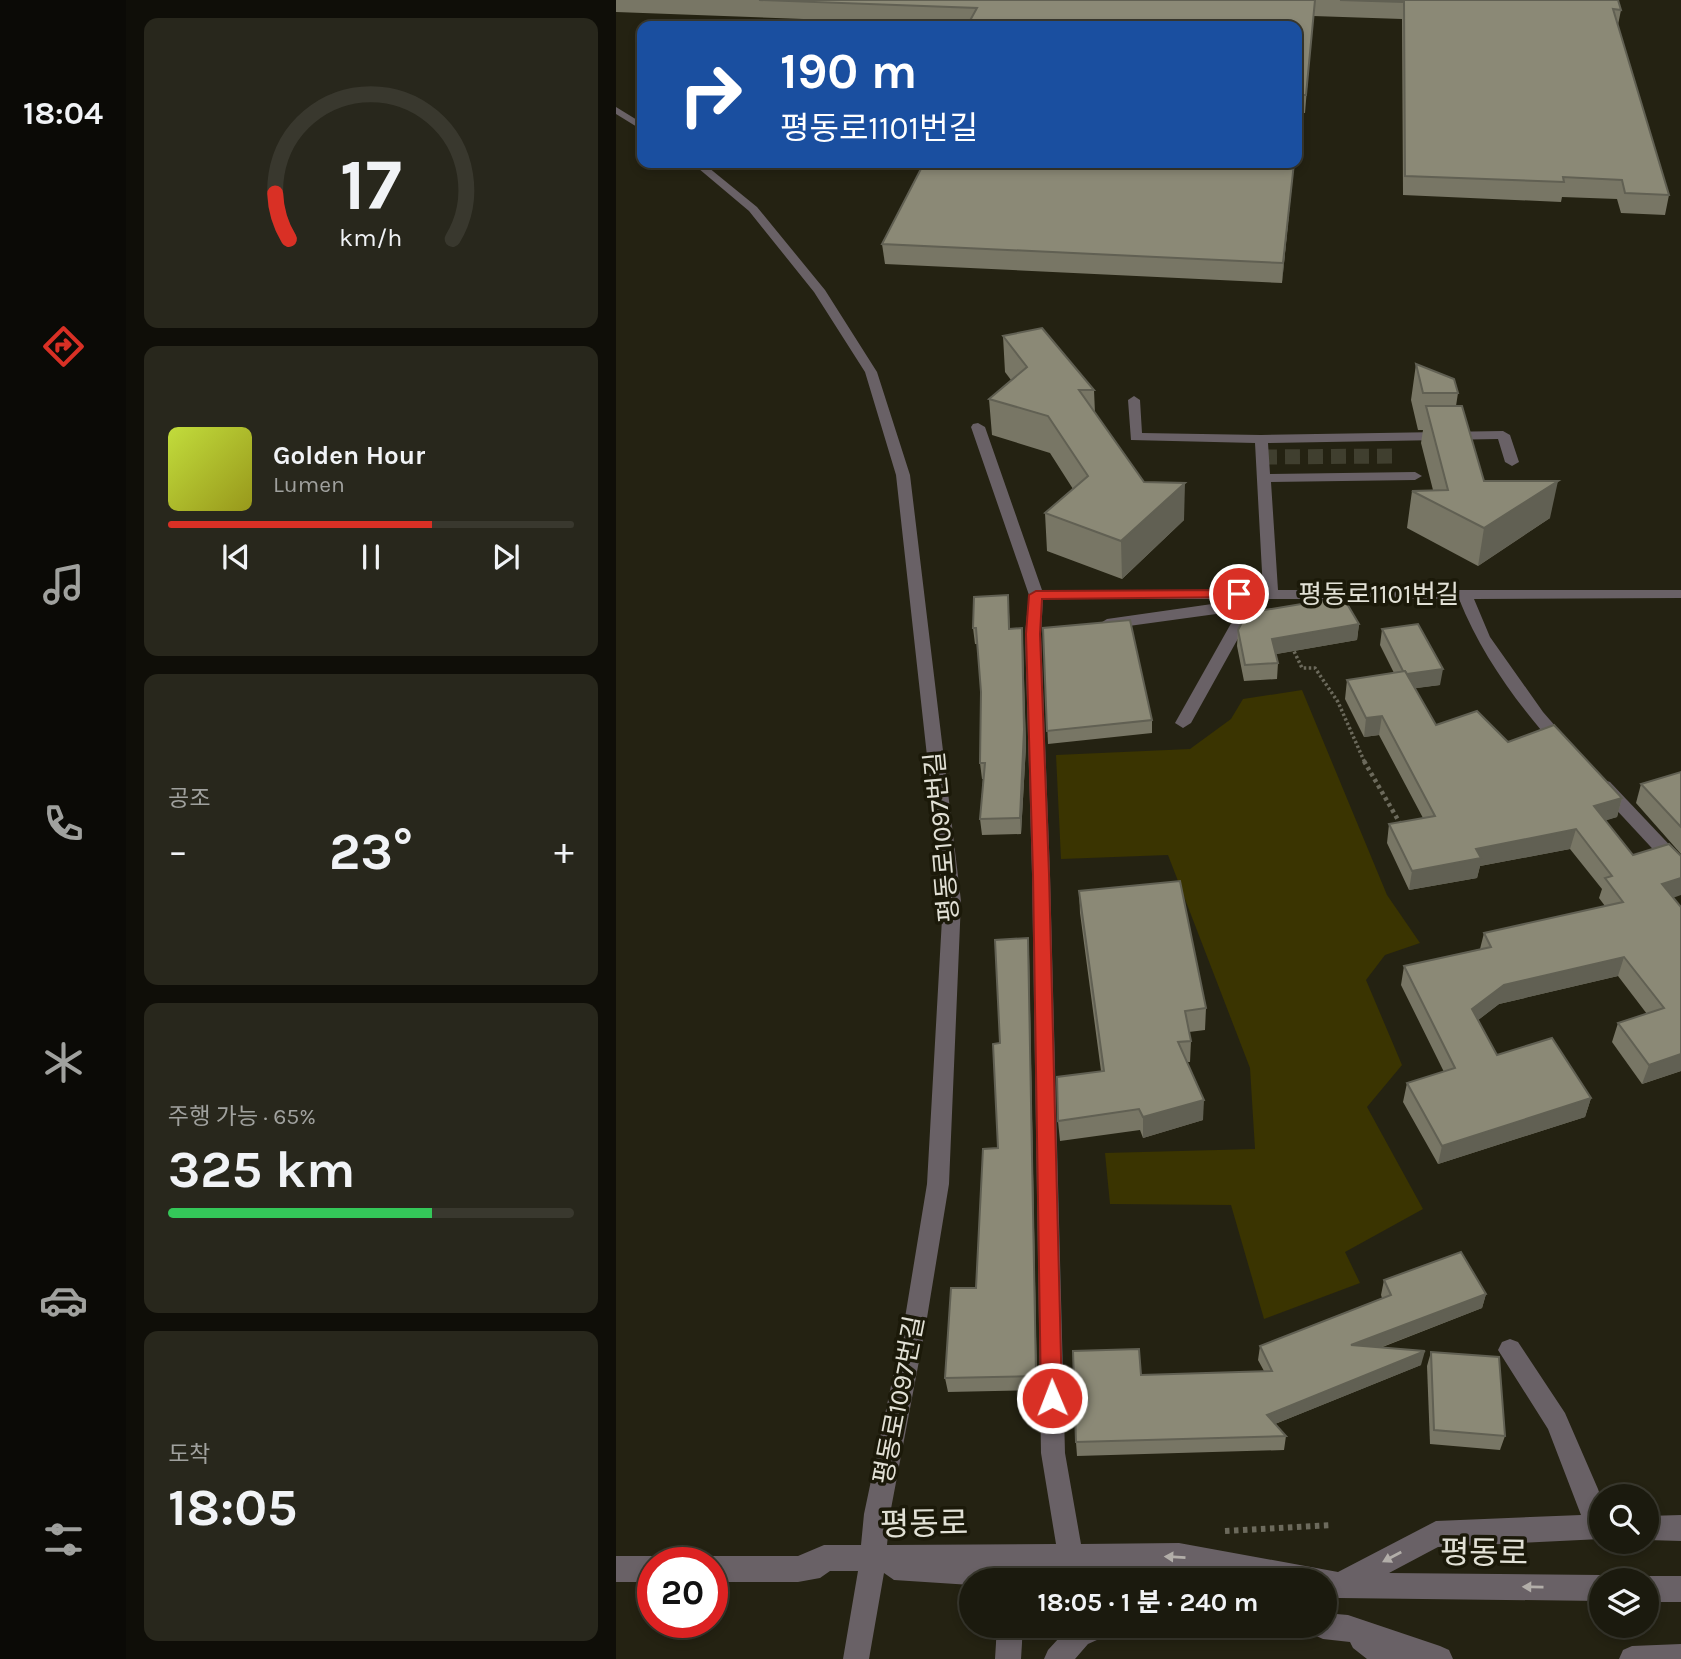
<!DOCTYPE html>
<html lang="ko">
<meta charset="utf-8">
<style>
:root{--surface:#1b1a0e;--page:#28271c;--text:#f1f3f6;--muted:#a0a19e;--line:#39382e;--accent:#d93025}
body{margin:0;font-family:Karla,"Noto Sans KR",sans-serif;background:var(--page);color:var(--text);height:100vh;display:flex;flex-direction:column;font-size:26px;white-space:nowrap}
*{box-sizing:border-box;margin:0}
p{font-size:23px;color:var(--muted)}
.icon{flex:none;width:38px;height:38px;fill:none;stroke:currentColor;stroke-width:2;stroke-linecap:round;stroke-linejoin:round}
.map{position:relative;flex:1;overflow:hidden}
.sheet{display:flex;flex-direction:column;gap:18px;padding:18px;background:#0f0e08;width:490px}
.sheet>*{flex:none}
.hud{position:absolute;left:21px;top:21px;width:665px;height:147px;border-radius:14px;box-shadow:0 4px 10px #0003,0 0 0 2px var(--line);background:#1a4fa0;color:#fff;overflow:hidden}
.buttons{position:absolute;left:973px;top:1484px;display:grid;gap:14px}
.buttons a{display:grid;place-items:center;width:70px;height:70px;border-radius:50%;background:var(--surface);box-shadow:0 4px 10px #0003,0 0 0 2px var(--line);font-size:35px}
.speed{position:absolute;left:21px;top:1547px;display:flex;gap:14px;font-size:35px;font-weight:700;text-align:center}
.speed>*{display:grid;place-content:center;width:91px;height:91px;border-radius:50%;background:var(--surface);box-shadow:0 4px 10px #0003,0 0 0 2px var(--line);line-height:1}
.speed .limit{border:10px solid #d22;background:#fff;color:#111}
.pin{position:absolute;display:grid;place-items:center;width:60px;height:60px;color:#fff;margin:-30px;border:4px solid #fff;border-radius:50%;box-shadow:0 2px 7px #0007}
.me{position:absolute;width:77px;margin:-38px;rotate:359deg;stroke-linejoin:round;filter:drop-shadow(0 0 5px #0008)}
.turn{display:flex;align-items:center;gap:24px;height:147px;padding:0 28px;font-size:32px}
.turn .icon{width:91px;height:91px;stroke-width:2.5}
.turn b{display:block;font-size:49px;line-height:60px}
.big{font-size:52px;font-weight:700;line-height:1.1}
.sheet .tile{flex:1;display:flex;flex-direction:column;justify-content:center;gap:10px;min-width:0;padding:0 24px;border-radius:14px;background:var(--page)}
.sheet .dial{align-items:center;gap:0}
.dial svg{height:182px;overflow:visible;fill:none;stroke:var(--line);stroke-width:7;stroke-linecap:round;text-anchor:middle}
.dial text{fill:var(--text);stroke:none}
.song{display:flex;align-items:center;gap:21px}
.cover{width:84px;height:84px;border-radius:10px;background:linear-gradient(135deg,hsl(70 70% 55%),hsl(60 70% 35%))}
.played{height:7px;border-radius:4px;background:linear-gradient(90deg,var(--accent) 65%,var(--line) 65%)}
.keys{display:flex;justify-content:space-around;direction:ltr}
.heat{display:flex;justify-content:space-between;align-items:center;font-size:38px;direction:ltr}
.charge{height:10px;border-radius:5px;background:linear-gradient(90deg,#34c759 65%,var(--line) 0)}
.trip{position:absolute;left:343px;top:1568px;width:378px;height:70px;border-radius:35px;background:var(--surface);box-shadow:0 4px 10px #0003,0 0 0 2px var(--line);font-weight:700;line-height:70px;text-align:center}
main{display:flex;flex:1;min-height:0}
.dock{display:flex;flex-direction:column;width:126px;justify-content:space-around;align-items:center;background:#0b0a06;color:var(--muted)}
.dock .icon{width:49px;height:49px}
.dock .active{color:var(--accent)}
.dock b{font-size:32px;color:var(--text)}
.map>svg:first-child{display:block}
.green{fill:#3a3401}
.lines{fill:none;stroke-linecap:round;stroke-linejoin:round}
.minor-tunnel{stroke:#403f2f;stroke-width:15;stroke-dasharray:15 8;stroke-linecap:butt}
.path-far2{stroke:#6c6a5c;stroke-width:3.5;stroke-dasharray:2.5 2.5;stroke-linecap:butt}
.path-far1{stroke:#6c6a5c;stroke-width:4.5;stroke-dasharray:3.5 3.5;stroke-linecap:butt}
.path{stroke:#6c6a5c;stroke-width:6;stroke-dasharray:4.5 4.5;stroke-linecap:butt}
.minor{fill:#696166;fill-rule:evenodd}
.wall{fill:#787665}
.shaded-wall{fill:#616053}
.building{fill:#8b8976;stroke:#616053;stroke-width:2}
.oneway{fill:#b2aea9}
.route{fill:#d93025;stroke:#8d1f18;stroke-width:2}
.labels{text-anchor:middle;dominant-baseline:central;stroke-width:7;stroke-linejoin:round;paint-order:stroke}
.street-label{font-size:26px;fill:#e2e1d6;stroke:#1b1909}
.near-street-label{font-size:32px;fill:#e2e1d6;stroke:#1b1909}
</style>
<main>
<nav class="dock">
<b>18:04</b>
<svg class="icon active" aria-label="directions" viewBox="0 0 24 24"><path d="M12 3l9 9-9 9-9-9zM9 14v-3h6M13 9l2 2-2 2"/></svg>
<svg class="icon" aria-label="music" viewBox="0 0 24 24"><path d="M9 18V5l10-2v13"/><circle cx="6" cy="18" r="3"/><circle cx="16" cy="16" r="3"/></svg>
<svg class="icon" aria-label="phone" viewBox="0 0 24 24"><path d="M5 4h4l2 5-3 2q2 4 5 5l2-3 5 2v4C11 20 4 13 5 4z"/></svg>
<svg class="icon" aria-label="climate" viewBox="0 0 24 24"><path d="M12 3v18M4 7l16 10M4 17L20 7"/></svg>
<svg class="icon" aria-label="car" viewBox="0 0 24 24"><path d="M5 17H2v-5l4-1 3-4h7l3 4 3 1v5h-3M9 17h6M6 11h13"/><circle cx="7" cy="17" r="2"/><circle cx="17" cy="17" r="2"/></svg>
<svg class="icon" aria-label="filters" viewBox="0 0 24 24"><path d="M4 7h16M4 17h16"/><circle cx="9" cy="7" r="2"/><circle cx="15" cy="17" r="2"/></svg>
</nav>
<section class="sheet">
<div class="tile dial"><svg viewBox="0 0 100 80">
<path d="M14 69A42 42 0 1 1 86 69"/>
<path d="M14 69A42 42 0 0 1 8 49" stroke="#d93025"/>
<text x="50" y="56" font-size="32" font-weight="700">17</text>
<text x="50" y="72" font-size="11">km/h</text>
</svg></div>
<div class="tile">
<div class="song"><i class="cover"></i><div><b>Golden Hour</b><p>Lumen</p></div></div>
<div class="played"></div>
<div class="keys"><svg class="icon" aria-label="previous" viewBox="0 0 24 24"><path d="M18 5L8 12l10 7zM5 5v14"/></svg><svg class="icon" aria-label="pause" viewBox="0 0 24 24"><path d="M8 5v14M16 5v14"/></svg><svg class="icon" aria-label="next" viewBox="0 0 24 24"><path d="M6 5l10 7-10 7zM19 5v14"/></svg></div>
</div>
<div class="tile"><p>공조</p>
<div class="heat"><a>−</a><b class="big">23°</b><a>+</a></div>
</div>
<div class="tile"><p>주행 가능 · 65%</p><b class="big">325 km</b><div class="charge"></div></div>
<div class="tile"><p>도착</p><b class="big">18:05</b></div>
</section>
<div class="map">
<svg width="1065" height="1659" viewBox="0 0 1065 1659">
<rect width="100%" height="100%" fill="#242212"/>
<polygon class="green" points="686,690 771,895 804,943 769,955 750,980 786,1065 751,1107 807,1209 729,1252 744,1283 648,1319 615,1205 494,1204 489,1153 639,1149 634,1068 552,855 445,859 440,755 574,749 615,719 627,699"/>
<g class="lines">
<polyline class="minor-tunnel" points="646,457 779,456"/>
<polyline class="path-far2" points="676,647 686,668 699,668 722,702 749,763"/>
<polyline class="path-far1" points="748,761 785,825"/>
<g class="path">
<polyline points="300,1516 318,1526"/>
<polyline points="609,1531 715,1525"/>
</g>
<g class="minor">
<polygon points="0,107 26,123 26,130 0,114"/>
<path d="M76 163H87L141 207 209 290 261 372 294 475 345 901 333 1184 310 1324 274 1514 271 1545 440 1544 425 1453 416 874 409 634 413 595 355 427 357 424 362 423 369 427 426 590H647L639 443 515 440 512 400 518 396 524 400 526 433 645 435 887 431 894 435 903 462 896 466 889 462 882 439 652 443 654 474 799 472 806 476 799 480 655 482 662 590H1065V598L858 599 874 637 927 712 955 744 947 750 941 748C901 704 865 654 843 599H647L639 608 575 723 567 728 559 723 622 611 491 629 483 624 491 619 631 599H427L425 634 434 874 449 1453 465 1544 563 1543 722 1572 820 1521 965 1515 932 1429 882 1350 886 1342 894 1339 902 1342 949 1413 982 1489 985 1498V1539L822 1547 773 1573 985 1575 995 1580H985V1601L723 1598 709 1595V1580H627L563 1569H477L481 1571 485 1580H355V1585L278 1580 268 1573 253 1659H227L242 1571H214L204 1578 182 1582H96V1563H86L96 1556H182L208 1545H245L248 1514 288 1324 311 1184 327 901 280 475 249 372 198 292 133 211Z"/>
<polygon points="988,780 994,782 1065,857 1065,874 1059,873 982,790 979,786 982,782"/>
<polygon points="1065,1515 1065,1541 1031,1540 1031,1516"/>
<polygon points="0,1556 37,1556 47,1563 37,1563 37,1582 0,1582"/>
<polygon points="1031,1576 1065,1576 1065,1602 1031,1602 1031,1580 1022,1580"/>
<polygon points="709,1613 732,1615 824,1646 833,1650 837,1659 751,1659 737,1648 734,1642 707,1639 698,1635 694,1626 709,1626"/>
<polygon points="381,1626 407,1626 405,1659 379,1659"/>
<polygon points="454,1626 496,1626 492,1635 472,1644 459,1659 428,1659 432,1650"/>
<polygon points="1065,1644 1065,1659 1003,1659 1007,1650 1016,1646"/>
</g>
</g>
<g class="wall">
<polygon points="0,0 1002,0 1005,10 1002,25 1053,195 1049,215 1005,213 1001,199 946,197 945,202 787,195 786,19 697,16 689,113 684,113 681,141 681,26 352,25 0,12"/>
<polygon points="678,163 666,283 269,264 266,244"/>
<polygon points="387,336 478,390 479,413 528,482 568,520 506,579 431,551 429,513 457,489 434,453 376,435 373,399 395,380 389,372"/>
<polygon points="800,364 842,393 840,406 868,481 934,518 862,566 791,528 796,491 817,490 805,443 807,430 802,430 795,400"/>
<polygon points="392,595 394,629 407,643 410,746 405,834 366,835 364,819 367,779 366,779 364,763 365,692 362,644 359,644 357,628"/>
<polygon points="743,624 741,640 660,654 662,663 661,679 628,681 621,646 622,630"/>
<polygon points="427,628 536,720 536,733 432,744"/>
<polygon points="766,629 824,685 799,688 820,725 892,742 1006,798 1001,817 989,820 1017,855 1057,898 1065,1071 1026,1084 996,1042 1002,1023 1031,1014 1002,976 883,1004 862,1020 881,1055 975,1098 969,1117 822,1164 787,1102 791,1083 828,1072 785,985 788,966 864,949 868,933 989,906 983,898 986,889 954,849 864,866 861,878 793,890 771,843 773,824 807,818 763,735 748,737 729,699 731,680 778,673 764,645"/>
<polygon points="1065,772 1065,854 1020,803 1025,784"/>
<polygon points="463,891 590,1008 589,1030 573,1032 575,1041 574,1062 571,1062 587,1120 527,1138 524,1130 444,1141 442,1121 485,1071 464,913"/>
<polygon points="413,954 421,1390 332,1392 329,1378 360,1288 382,1148 384,1043"/>
<polygon points="768,1280 870,1294 866,1308 764,1348 805,1365 659,1424 670,1436 668,1450 461,1456 460,1442 525,1375 648,1371 642,1360 644,1346 766,1298 765,1295"/>
<polygon points="815,1352 889,1436 884,1450 814,1444 811,1366"/>
</g>
<g class="shaded-wall">
<polygon points="678,163 666,283 667,263"/>
<polygon points="942,481 934,518 862,566 868,528"/>
<polygon points="569,483 568,520 506,579 505,541"/>
<polygon points="743,624 741,640 655,655 656,639"/>
<polygon points="406,628 410,746 405,834 404,818"/>
<polygon points="827,669 824,685 787,690 789,674"/>
<polygon points="766,716 763,735 748,737 750,718"/>
<polygon points="1006,798 1001,817 973,826 978,806"/>
<polygon points="960,829 954,849 864,866 861,878 793,890 796,871 860,849"/>
<polygon points="1065,878 1065,895 1040,904 1046,884"/>
<polygon points="412,938 413,954 421,1390 420,1376"/>
<polygon points="1008,957 1002,976 883,1004 852,1028 856,1009 888,985"/>
<polygon points="1065,1054 1065,1071 1026,1084 1033,1065"/>
<polygon points="975,1098 969,1117 822,1164 826,1146"/>
<polygon points="588,1100 587,1120 527,1138 527,1117"/>
<polygon points="870,1294 866,1308 732,1360 735,1345"/>
<polygon points="809,1351 805,1365 649,1428 651,1415"/>
</g>
<g class="building">
<polygon points="143,0 699,0 690,95 685,95 681,134 681,26 351,26 361,8"/>
<polygon points="724,0 1002,0 1005,10 997,9 1053,195 1009,193 1006,180 947,177 948,182 789,176 788,2"/>
<polygon points="308,163 678,163 667,263 266,244"/>
<polygon points="426,328 478,390 463,390 528,482 569,483 505,541 429,513 472,476 432,416 373,399 411,367 387,336"/>
<polygon points="800,364 838,379 842,393 807,393"/>
<polygon points="810,406 846,406 868,481 942,481 868,528 796,491 832,490"/>
<polygon points="392,595 393,629 406,628 408,730 404,818 364,819 369,763 364,763 365,692 360,628 357,628 358,597"/>
<polygon points="727,597 743,624 656,639 662,663 629,665 622,630 631,613"/>
<polygon points="514,620 536,720 431,731 427,628"/>
<polygon points="802,624 827,669 791,674 789,671 787,671 766,629"/>
<polygon points="789,671 820,725 861,711 892,742 938,725 1006,798 978,806 1017,855 1053,844 1065,856 1065,878 1046,884 1065,907 1065,1054 1033,1065 1002,1023 1048,1008 1008,957 888,985 856,1009 881,1055 936,1038 975,1098 826,1146 791,1083 839,1068 788,966 875,947 868,933 1007,902 989,878 996,876 960,829 860,849 865,858 796,871 773,824 819,816 766,716 750,718 731,680"/>
<polygon points="1065,772 1065,827 1025,784"/>
<polygon points="564,881 590,1008 569,1011 575,1041 562,1042 588,1100 527,1117 523,1109 442,1121 441,1077 488,1071 463,891"/>
<polygon points="412,938 420,1376 329,1378 335,1288 360,1288 367,1149 382,1148 377,1044 384,1043 379,940"/>
<polygon points="845,1252 870,1294 735,1345 809,1351 651,1415 670,1436 460,1442 457,1351 523,1349 525,1375 656,1371 644,1346 775,1295 768,1280"/>
<polygon points="815,1352 883,1357 889,1436 818,1430"/>
</g>
<defs><path id="oneway-solid" d="M-6-.8H1V-3.2L6.5 0L1 3.2V.8H-6Z" transform="scale(1.75)"/></defs>
<g class="oneway">
<use href="#oneway-solid" transform="translate(559 1557) rotate(-177)"/>
<use href="#oneway-solid" transform="translate(776 1557) rotate(152)"/>
<use href="#oneway-solid" transform="translate(917 1587) rotate(-179)"/>
</g>
<polygon class="route" points="623,590 629,594 627,597 426,599 424,634 433,874 446,1398 443,1405 436,1408 428,1405 425,1398 417,874 410,634 413,595 420,591"/>
<g class="labels">
<g class="street-label">
<text x="763" y="594">평동로1101번길</text>
<text transform="translate(326 837) rotate(-95)">평동로1097번길</text>
<text transform="translate(283 1400) rotate(-79)">평동로1097번길</text>
</g>
<g class="near-street-label">
<text transform="translate(308 1524) rotate(-1)">평동로</text>
<text transform="translate(868 1553) rotate(1)">평동로</text>
</g>
</g>
</svg>
<div class="buttons">
<a><svg class="icon" aria-label="search" viewBox="0 0 24 24"><circle cx="10" cy="10" r="6"/><path d="M15 15l6 6"/></svg></a>
<a><svg class="icon" aria-label="layers" viewBox="0 0 24 24"><path d="M12 4l9 5-9 5-9-5zM3 14l9 5 9-5"/></svg></a>
</div>
<div class="speed"><div class="limit">20</div></div>
<div class="pin" style="left:623px;top:594px;background:#d93025"><svg class="icon" aria-label="arrive" viewBox="0 0 24 24"><path d="M6 21V4h12l-3 4 3 4H6"/></svg></div>
<svg class="me" style="left:436px;top:1398px" viewBox="-20 -20 40 40"><circle r="17" fill="#d93025" stroke="#fff" stroke-width="3"/><path d="M0-11L8 9 0 5-8 9z" fill="#fff"/></svg>
<div class="trip">18:05 · 1 분 · 240 m</div>
<div class="hud">
<div class="turn"><svg class="icon" aria-label="right" viewBox="0 0 24 24"><path d="M7 20v-9h11M14 6l5 5-5 5"/></svg><div><b>190 m</b>평동로1101번길</div></div>
</div>
</div>
</main>
